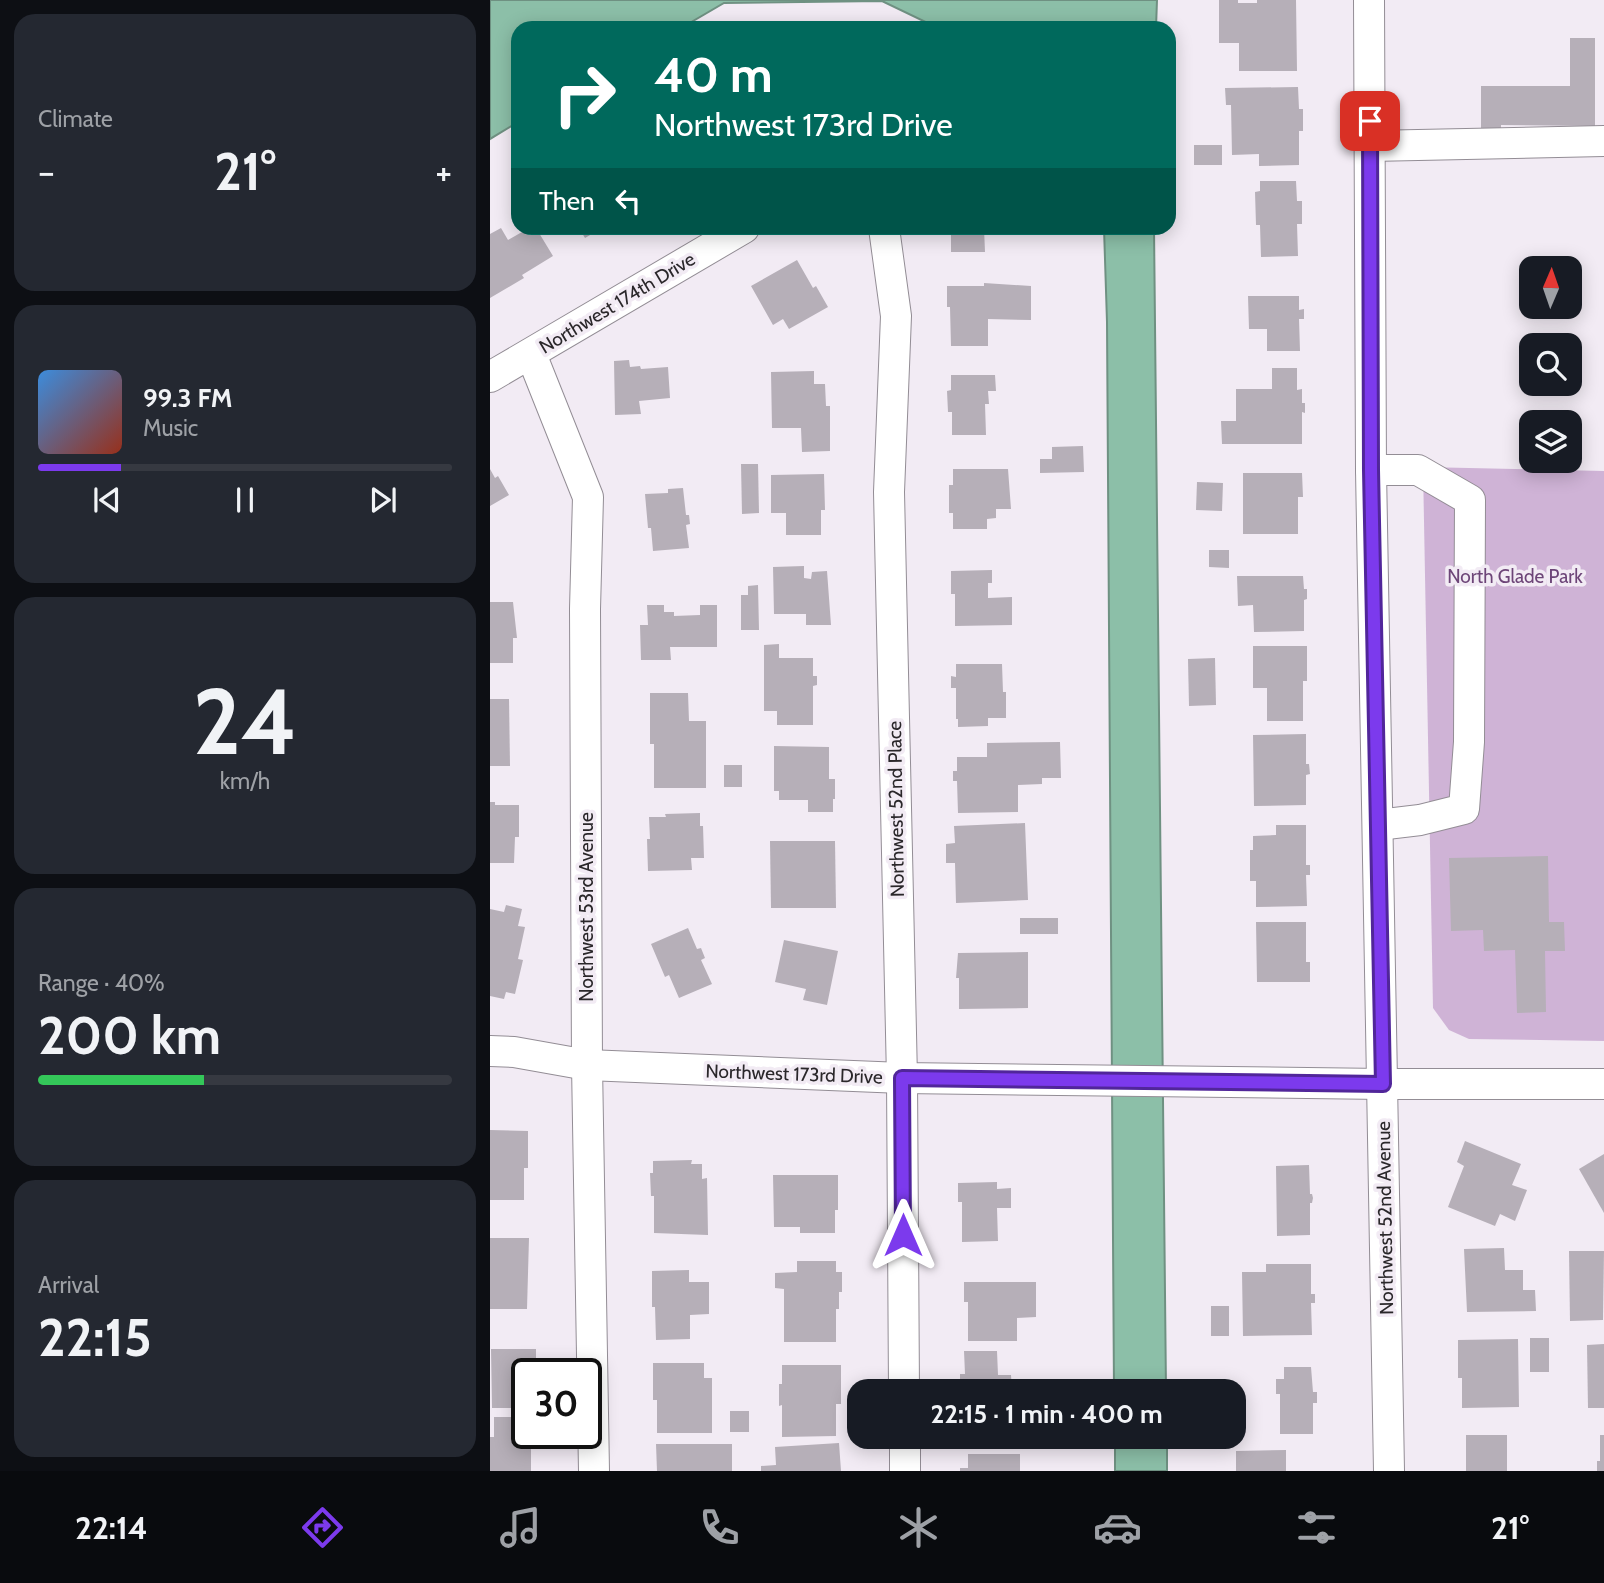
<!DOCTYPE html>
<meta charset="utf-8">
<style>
:root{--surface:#171b24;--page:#242831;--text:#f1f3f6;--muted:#9ea1a6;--line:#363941;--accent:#7c3aed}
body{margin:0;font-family:Cabin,sans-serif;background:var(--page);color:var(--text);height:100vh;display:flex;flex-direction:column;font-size:26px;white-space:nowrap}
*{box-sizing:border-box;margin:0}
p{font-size:23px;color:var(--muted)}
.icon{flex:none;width:38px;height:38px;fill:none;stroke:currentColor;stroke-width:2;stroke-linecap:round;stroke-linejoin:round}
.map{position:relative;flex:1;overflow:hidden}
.details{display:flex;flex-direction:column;gap:14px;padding:14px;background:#0d0f14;width:490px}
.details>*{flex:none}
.banner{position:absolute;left:21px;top:21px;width:665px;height:214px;border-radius:21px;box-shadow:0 4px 18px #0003;background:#00695c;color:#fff;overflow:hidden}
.needle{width:46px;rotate:2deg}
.controls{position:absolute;left:1029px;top:256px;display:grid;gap:14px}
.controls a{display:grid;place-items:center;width:63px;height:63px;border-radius:14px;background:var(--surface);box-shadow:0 4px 18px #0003;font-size:35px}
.speed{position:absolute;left:21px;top:1358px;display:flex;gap:14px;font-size:35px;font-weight:700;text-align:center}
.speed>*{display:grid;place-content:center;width:91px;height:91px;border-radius:50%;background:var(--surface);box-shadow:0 4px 18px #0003;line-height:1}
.speed .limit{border:4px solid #111;border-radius:10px;background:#fff;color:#111}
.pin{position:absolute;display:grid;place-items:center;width:60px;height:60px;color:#fff;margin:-30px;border-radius:14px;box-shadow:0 4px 10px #0006}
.me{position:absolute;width:77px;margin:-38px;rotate:0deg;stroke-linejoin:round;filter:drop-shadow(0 0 5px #0008)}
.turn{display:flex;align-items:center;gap:24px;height:147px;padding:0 28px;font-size:32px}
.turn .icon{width:91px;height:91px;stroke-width:2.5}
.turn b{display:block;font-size:49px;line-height:60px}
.then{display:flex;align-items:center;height:66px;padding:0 28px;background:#0003;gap:14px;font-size:26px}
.big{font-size:52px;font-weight:700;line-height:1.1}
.details .card{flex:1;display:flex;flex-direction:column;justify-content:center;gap:10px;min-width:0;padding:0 24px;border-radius:21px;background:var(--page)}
.details .dial{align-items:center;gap:0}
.dial b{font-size:91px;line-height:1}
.song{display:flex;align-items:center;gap:21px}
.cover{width:84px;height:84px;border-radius:10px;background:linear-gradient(135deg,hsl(210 70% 55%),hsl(10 70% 35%))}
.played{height:7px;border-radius:4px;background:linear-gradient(90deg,var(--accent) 20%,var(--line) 20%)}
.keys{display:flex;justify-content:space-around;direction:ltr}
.heat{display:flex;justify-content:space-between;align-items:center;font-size:38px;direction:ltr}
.charge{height:10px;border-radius:5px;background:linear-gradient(90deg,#34c759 40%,var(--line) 0)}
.trip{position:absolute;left:357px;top:1379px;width:399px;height:70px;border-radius:21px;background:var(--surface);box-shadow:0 4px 18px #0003;font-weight:700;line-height:70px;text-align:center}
.tabs{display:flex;height:112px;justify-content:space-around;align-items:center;background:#090b0e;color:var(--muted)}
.tabs .icon{width:49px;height:49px}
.tabs .current{color:var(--accent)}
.tabs b{font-size:32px;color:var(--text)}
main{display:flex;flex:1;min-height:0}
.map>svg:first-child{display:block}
.green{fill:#cfb3d6}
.water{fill:#8cbfa8;stroke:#6f9182;stroke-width:2}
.building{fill:#b6afb8}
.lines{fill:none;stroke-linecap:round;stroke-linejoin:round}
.minor-casing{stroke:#938d95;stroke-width:32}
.minor{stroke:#fff;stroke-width:30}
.route-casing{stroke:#51269a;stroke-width:18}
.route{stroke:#7c3aed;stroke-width:12}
.labels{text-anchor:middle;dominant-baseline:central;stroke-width:7;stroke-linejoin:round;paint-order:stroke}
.street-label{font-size:19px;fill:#2a272a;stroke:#f2ebf4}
.park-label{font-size:19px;fill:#6d4578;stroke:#f2ebf4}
</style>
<main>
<section class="details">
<div class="card"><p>Climate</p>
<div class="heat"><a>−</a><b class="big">21°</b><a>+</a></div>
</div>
<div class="card">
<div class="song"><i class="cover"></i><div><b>99.3 FM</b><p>Music</p></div></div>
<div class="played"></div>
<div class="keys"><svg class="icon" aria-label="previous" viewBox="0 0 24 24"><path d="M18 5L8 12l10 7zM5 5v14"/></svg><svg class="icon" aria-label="pause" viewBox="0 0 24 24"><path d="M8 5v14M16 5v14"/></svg><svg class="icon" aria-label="next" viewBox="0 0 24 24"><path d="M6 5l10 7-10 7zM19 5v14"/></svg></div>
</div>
<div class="card dial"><b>24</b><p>km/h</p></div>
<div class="card"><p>Range · 40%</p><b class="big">200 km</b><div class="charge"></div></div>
<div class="card"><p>Arrival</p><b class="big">22:15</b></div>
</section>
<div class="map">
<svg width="1114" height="1471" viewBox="0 0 1114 1471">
<rect width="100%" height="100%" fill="#f2ebf4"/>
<polygon class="green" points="933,467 1114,471 1114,1041 979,1039 959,1030 943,1008"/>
<g class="water">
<polygon points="0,0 667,0 666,28 448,28 392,1 234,3 191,28 28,28 28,122 0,139"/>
<polygon points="614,228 664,228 676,1391 624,1391 617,322"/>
<rect x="625" y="1437" width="52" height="34"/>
</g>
<g class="building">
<polygon points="729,0 748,0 748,3 767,3 767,0 806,0 807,71 749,71 749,43 729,43"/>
<polygon points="1080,38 1105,38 1105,126 1011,125 1011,132 991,132 991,86 1080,86"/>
<polygon points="808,87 809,109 813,109 813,131 809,131 809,165 769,166 769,154 742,155 741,105 736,105 735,88"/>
<rect x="704" y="145" width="28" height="20"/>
<polygon points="770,181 806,181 807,201 812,201 812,224 807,224 808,256 771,257 770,225 766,225 765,192 770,191"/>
<polygon points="11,228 18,240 39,228 46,228 63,256 32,275 34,278 0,298 0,234"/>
<polygon points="89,228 121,228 109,234 107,231 95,238"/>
<polygon points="461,228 494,228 495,252 461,252"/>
<polygon points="307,260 323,288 326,286 338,307 299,329 293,319 283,325 261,286"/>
<polygon points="494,283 541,286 541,320 498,319 498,346 461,346 460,307 457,307 457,286 494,286"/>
<polygon points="758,296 809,296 809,310 814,309 814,319 809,319 810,351 777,351 777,329 759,329"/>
<polygon points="139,360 140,367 150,366 151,369 178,367 180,398 149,401 151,414 125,415 124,361"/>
<polygon points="782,368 807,368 807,390 812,389 812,403 815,403 815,413 812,412 812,444 732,444 731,421 746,421 746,389 782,389"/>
<polygon points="324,371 324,384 335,384 336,406 340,406 340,451 312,452 311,428 282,428 281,372"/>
<polygon points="461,375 505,375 506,391 498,391 499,404 495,404 496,435 462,435 462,412 458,412 457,391 461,390"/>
<polygon points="593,446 594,472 550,473 550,459 562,459 562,447"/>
<polygon points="251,464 268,464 269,513 252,514"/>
<polygon points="0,469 5,478 8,476 19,495 0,506"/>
<polygon points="463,469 518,469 521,509 506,509 506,518 497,519 497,529 463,529 463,513 459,513 459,485 463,485"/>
<polygon points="753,473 812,473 813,497 808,497 808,534 753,534"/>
<polygon points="334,474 335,510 331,510 331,535 296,535 296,513 281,513 281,475"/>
<polygon points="707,482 733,483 732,511 706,510"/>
<polygon points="193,488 196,515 199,515 200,524 196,525 199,548 163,551 161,528 158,528 155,494 178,493 178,489"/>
<polygon points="719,550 739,550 739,568 719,567"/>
<polygon points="314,566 314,578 321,579 322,572 337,571 341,625 316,625 316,614 284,614 283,567"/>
<polygon points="502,570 502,583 498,583 498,598 522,597 522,625 465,626 465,594 461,594 461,571"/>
<polygon points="747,576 813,576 814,589 817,589 817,599 814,600 814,631 764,632 763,605 748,606"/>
<polygon points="268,585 269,630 251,630 251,595 258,595 258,586"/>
<polygon points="0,602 23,602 27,638 23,638 23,663 0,663"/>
<polygon points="157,605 174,605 174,612 184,612 184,616 210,615 210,605 227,605 227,647 180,647 181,660 151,660 150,625 158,625"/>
<polygon points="289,644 289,658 323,658 323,676 327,676 327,685 323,686 323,725 287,725 287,711 274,711 274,645"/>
<polygon points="763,646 817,646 817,681 813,681 813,721 777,721 777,688 763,688"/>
<polygon points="725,658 726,705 699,706 698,659"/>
<polygon points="466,664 512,664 513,692 516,692 516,718 498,718 498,726 468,727 468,719 466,719 466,688 461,688 461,676 466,677"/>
<polygon points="160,693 198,693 199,721 216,721 216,788 164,788 164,744 160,744"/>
<polygon points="0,699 19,699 20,766 0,766"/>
<polygon points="816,734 816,764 819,764 820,774 816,775 816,805 764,806 763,735"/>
<polygon points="570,742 571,778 552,778 552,784 528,785 528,812 468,813 467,781 463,781 463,771 467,771 467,757 497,757 497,743"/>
<polygon points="284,746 339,747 339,779 345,779 345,799 343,799 343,812 318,812 318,800 289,800 289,791 284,791"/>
<rect x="234" y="765" width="18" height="22"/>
<polygon points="0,802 5,802 5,805 29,805 29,837 25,837 24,863 0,863"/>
<polygon points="210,813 210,826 213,826 214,858 201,858 202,870 158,871 157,839 160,839 159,817 176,817 175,814"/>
<polygon points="535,823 538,900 466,903 465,863 456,863 456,844 465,843 464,826"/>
<polygon points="786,825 816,825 816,865 820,865 820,875 816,875 817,906 766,907 766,881 760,881 760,850 763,850 763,836 786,835"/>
<polygon points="280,841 345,841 346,908 281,908"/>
<polygon points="1058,856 1059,922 1074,922 1075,951 1055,951 1056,1012 1027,1013 1025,950 994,951 993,930 961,931 959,858"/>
<polygon points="16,905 32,909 28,926 35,927 28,959 33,960 25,994 16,992 14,999 0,996 0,909 14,912"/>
<rect x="530" y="918" width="38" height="16"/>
<polygon points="766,922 816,922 816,962 820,962 820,982 767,982"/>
<polygon points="198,928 207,949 211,948 215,958 211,960 222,984 189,998 179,975 175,977 161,944"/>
<polygon points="294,940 348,951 337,1005 313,1000 316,989 285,982"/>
<polygon points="538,952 538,1008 469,1009 469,978 466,978 468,953"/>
<polygon points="0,1130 38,1131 38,1168 34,1168 34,1200 0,1200"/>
<polygon points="975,1141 1031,1164 1022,1185 1037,1190 1025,1221 1010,1214 1005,1226 958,1207 974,1166 967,1162"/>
<polygon points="1114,1154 1114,1213 1089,1169"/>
<polygon points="202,1160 201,1164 212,1164 212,1179 217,1178 218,1235 164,1233 164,1196 161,1196 160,1173 163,1173 163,1161"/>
<polygon points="819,1165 820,1194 822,1194 823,1198 822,1203 820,1203 820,1235 787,1236 786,1166"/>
<polygon points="283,1175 348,1175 348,1210 345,1210 345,1233 310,1233 310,1227 284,1227"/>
<polygon points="507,1182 507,1189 521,1188 521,1208 507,1208 508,1241 472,1242 472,1202 468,1202 468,1183"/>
<polygon points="0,1238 39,1238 37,1309 0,1309"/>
<polygon points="1014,1248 1015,1270 1033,1270 1033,1290 1045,1290 1046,1311 977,1312 974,1249"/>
<polygon points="1079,1251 1114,1251 1113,1320 1080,1321"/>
<polygon points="307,1261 346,1261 346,1272 352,1272 352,1292 349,1292 349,1309 346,1309 346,1342 294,1342 294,1289 285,1288 285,1273 307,1272"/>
<polygon points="776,1264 821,1264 821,1294 825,1294 825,1303 821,1303 822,1335 753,1336 752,1272 776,1272"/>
<polygon points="199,1270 199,1282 219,1282 219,1314 200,1315 200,1339 166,1340 165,1307 162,1307 162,1271"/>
<polygon points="474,1282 546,1282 546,1317 527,1318 527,1341 478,1341 478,1302 474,1302"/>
<rect x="721" y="1306" width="18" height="30"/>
<rect x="1040" y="1338" width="19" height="34"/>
<polygon points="1028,1339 1029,1407 972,1408 972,1378 968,1378 968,1340"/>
<polygon points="1114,1344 1114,1408 1098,1408 1097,1345"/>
<polygon points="1,1349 46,1349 46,1374 37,1374 37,1408 2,1408"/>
<polygon points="474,1351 507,1351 508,1375 521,1375 522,1391 470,1391 470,1374 475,1374"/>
<polygon points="163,1363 214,1363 214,1378 222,1378 222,1433 167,1433 167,1400 163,1400"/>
<polygon points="292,1365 351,1365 351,1404 346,1404 346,1436 292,1437 292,1405 289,1406 289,1384 292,1384"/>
<polygon points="794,1367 821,1367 823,1392 827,1392 827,1403 823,1403 823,1434 790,1434 790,1394 786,1394 786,1379 794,1379"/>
<rect x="240" y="1411" width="19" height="21"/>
<polygon points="4,1417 34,1417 34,1437 41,1437 41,1471 0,1471 0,1437 4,1437"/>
<rect x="976" y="1435" width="41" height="36"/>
<polygon points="1110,1435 1114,1435 1114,1471 1107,1471 1107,1461 1110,1461"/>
<polygon points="349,1443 351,1471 271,1471 271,1466 286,1465 285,1447"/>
<polygon points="166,1444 242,1444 242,1471 167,1471"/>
<polygon points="796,1450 796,1471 746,1471 746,1451"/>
<polygon points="478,1454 530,1454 530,1471 470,1471 470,1468 478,1468"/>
</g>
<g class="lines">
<defs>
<g id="minor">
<polyline points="879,0 881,470 899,1471"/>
<polyline points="880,146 1114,141"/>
<polyline points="394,228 406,316 399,492 412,1078 414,1391"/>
<polyline points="41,354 98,497 95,609 97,1065 104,1471"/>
<polyline points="0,377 254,228"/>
<polyline points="881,470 928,470 980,500 979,742 974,809 930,820 888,825"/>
<polyline points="0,1051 24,1052 97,1065 412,1078 893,1084 1114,1084"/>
<polyline points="415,1437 415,1471"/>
</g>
</defs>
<use href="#minor" class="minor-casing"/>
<use href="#minor" class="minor"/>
</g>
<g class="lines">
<defs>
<polyline id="route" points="413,1235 412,1078 893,1084 881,470 880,121"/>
</defs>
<use href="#route" class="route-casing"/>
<use href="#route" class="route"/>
</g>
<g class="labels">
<g class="street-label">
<text transform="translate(127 303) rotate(-31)">Northwest 174th Drive</text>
<text transform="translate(406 809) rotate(-91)">Northwest 52nd Place</text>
<text transform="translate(96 907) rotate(-90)">Northwest 53rd Avenue</text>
<text transform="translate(304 1074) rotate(2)">Northwest 173rd Drive</text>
<text transform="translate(895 1218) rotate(-91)">Northwest 52nd Avenue</text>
</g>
<g class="park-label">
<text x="1025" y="576">North Glade Park</text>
</g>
</g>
</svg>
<div class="controls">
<a><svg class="needle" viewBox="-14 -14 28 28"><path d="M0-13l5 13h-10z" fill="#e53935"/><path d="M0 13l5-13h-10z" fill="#9ea1a6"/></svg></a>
<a><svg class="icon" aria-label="search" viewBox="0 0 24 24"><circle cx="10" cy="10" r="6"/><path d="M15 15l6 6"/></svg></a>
<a><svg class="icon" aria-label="layers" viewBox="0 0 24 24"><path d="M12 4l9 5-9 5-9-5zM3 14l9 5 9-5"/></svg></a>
</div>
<div class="speed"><div class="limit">30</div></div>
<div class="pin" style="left:880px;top:121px;background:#d93025"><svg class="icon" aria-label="arrive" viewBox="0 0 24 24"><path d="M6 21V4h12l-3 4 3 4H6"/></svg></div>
<svg class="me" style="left:413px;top:1235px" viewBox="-20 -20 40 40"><path d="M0-17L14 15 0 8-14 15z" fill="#7c3aed" stroke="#fff" stroke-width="4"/></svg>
<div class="trip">22:15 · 1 min · 400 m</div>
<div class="banner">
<div class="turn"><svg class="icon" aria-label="right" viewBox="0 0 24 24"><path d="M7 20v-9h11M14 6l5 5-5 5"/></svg><div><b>40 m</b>Northwest 173rd Drive</div></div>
<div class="then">Then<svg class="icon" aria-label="left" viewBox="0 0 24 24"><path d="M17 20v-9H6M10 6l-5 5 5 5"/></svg></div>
</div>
</div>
</main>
<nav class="tabs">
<b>22:14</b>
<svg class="icon current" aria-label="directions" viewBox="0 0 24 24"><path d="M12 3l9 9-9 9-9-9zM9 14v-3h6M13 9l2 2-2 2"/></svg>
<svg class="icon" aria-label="music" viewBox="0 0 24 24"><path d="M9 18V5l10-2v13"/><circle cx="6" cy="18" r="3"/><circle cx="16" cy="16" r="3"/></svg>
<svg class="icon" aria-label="phone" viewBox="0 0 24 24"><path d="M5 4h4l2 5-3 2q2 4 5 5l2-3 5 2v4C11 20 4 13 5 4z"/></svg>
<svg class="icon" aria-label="climate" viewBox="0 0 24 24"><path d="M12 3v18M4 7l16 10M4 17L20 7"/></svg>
<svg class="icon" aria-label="car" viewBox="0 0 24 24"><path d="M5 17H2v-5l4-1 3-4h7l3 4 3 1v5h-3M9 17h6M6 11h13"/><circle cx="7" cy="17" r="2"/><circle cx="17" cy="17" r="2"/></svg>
<svg class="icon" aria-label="filters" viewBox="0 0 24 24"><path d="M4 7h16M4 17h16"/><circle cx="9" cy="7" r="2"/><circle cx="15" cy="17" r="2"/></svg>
<b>21°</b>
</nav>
